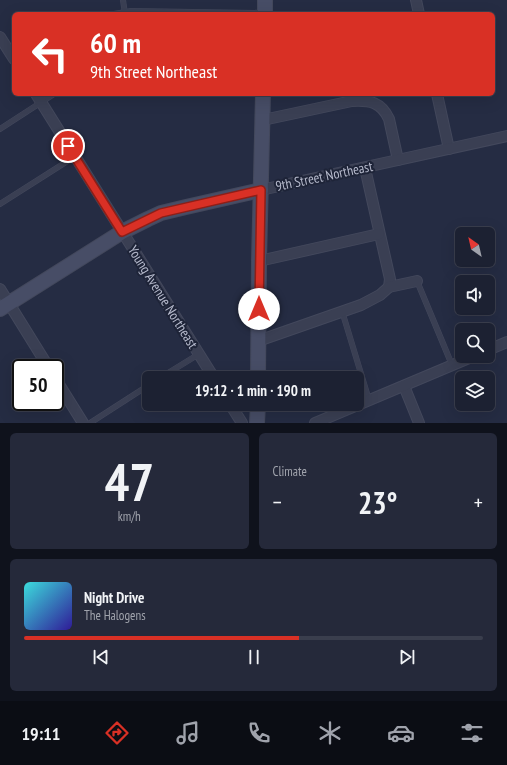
<!DOCTYPE html>
<meta charset="utf-8">
<style>
:root{--surface:#1c2132;--page:#25293a;--text:#f1f3f6;--muted:#a0a3ac;--line:#3a3e4d;--accent:#d93025}
body{margin:0;font-family:"PT Sans Narrow",sans-serif;background:var(--page);color:var(--text);height:100vh;display:flex;flex-direction:column;font-size:15px;white-space:nowrap}
*{box-sizing:border-box;margin:0}
p{font-size:13px;color:var(--muted)}
.icon{flex:none;width:22px;height:22px;fill:none;stroke:currentColor;stroke-width:2;stroke-linecap:round;stroke-linejoin:round}
.map{position:relative;height:423px;overflow:hidden}
.drawer{display:flex;flex-direction:column;gap:10px;padding:10px;background:#0f121c;flex:1}
.drawer>*{flex:none}
.guide{position:absolute;left:12px;top:12px;width:483px;height:84px;border-radius:6px;box-shadow:0 4px 16px #0002,0 0 0 1px var(--line);background:#d93025;color:#fff;overflow:hidden}
.needle{width:26px;rotate:326deg}
.buttons{position:absolute;left:455px;top:227px;display:grid;gap:8px}
.buttons a{display:grid;place-items:center;width:40px;height:40px;border-radius:6px;background:var(--surface);box-shadow:0 4px 16px #0002,0 0 0 1px var(--line);font-size:20px}
.speed{position:absolute;left:12px;top:359px;display:flex;gap:8px;font-size:20px;font-weight:700;text-align:center}
.speed>*{display:grid;place-content:center;width:52px;height:52px;border-radius:50%;background:var(--surface);box-shadow:0 4px 16px #0002,0 0 0 1px var(--line);line-height:1}
.speed .limit{border:2px solid #111;border-radius:6px;background:#fff;color:#111}
.pin{position:absolute;display:grid;place-items:center;width:34px;height:34px;color:#fff;margin:-17px;border:2px solid #fff;border-radius:50%;box-shadow:0 1px 4px #0007}
.me{position:absolute;width:44px;margin:-22px;rotate:0deg;stroke-linejoin:round;filter:drop-shadow(0 0 3px #0008)}
.turn{display:flex;align-items:center;gap:14px;height:84px;padding:0 12px;font-size:18px}
.turn .icon{width:52px;height:52px;stroke-width:2.5}
.turn b{display:block;font-size:28px;line-height:34px}
.big{font-size:30px;font-weight:800;line-height:1.1}
.drawer .tile{flex:1;display:flex;flex-direction:column;justify-content:center;gap:6px;min-width:0;padding:0 14px;border-radius:6px;background:var(--page)}
.drawer .dial{align-items:center;gap:0}
.dial b{font-size:52px;line-height:1}
.song{display:flex;align-items:center;gap:12px}
.cover{width:48px;height:48px;border-radius:6px;background:linear-gradient(135deg,hsl(180 70% 55%),hsl(250 70% 35%))}
.played{height:4px;border-radius:2px;background:linear-gradient(90deg,var(--accent) 60%,var(--line) 60%)}
.keys{display:flex;justify-content:space-around;direction:ltr}
.heat{display:flex;justify-content:space-between;align-items:center;font-size:22px;direction:ltr}
.drawer .tiles{flex:1;display:grid;gap:10px;grid-template-columns:1fr 1fr}
.tile:last-child{grid-column:span 2}
.trip{position:absolute;left:142px;top:371px;width:222px;height:40px;border-radius:6px;background:var(--surface);box-shadow:0 4px 16px #0002,0 0 0 1px var(--line);font-weight:800;line-height:40px;text-align:center}
.tabs{display:flex;height:64px;justify-content:space-around;align-items:center;background:#0b0d14;color:var(--muted)}
.tabs .icon{width:28px;height:28px}
.tabs .selected{color:var(--accent)}
.tabs b{font-size:18px;color:var(--text)}
.map>svg:first-child{display:block}
.lines{fill:none;stroke-linecap:round;stroke-linejoin:round}
.lane-casing{stroke:#43485c;stroke-width:6}
.street-casing{stroke:#43485c;stroke-width:12}
.secondary-casing{stroke:#43485c;stroke-width:16}
.lane{stroke:#3a3f53;stroke-width:5}
.street{stroke:#3a3f53;stroke-width:10}
.secondary{stroke:#474d66;stroke-width:14}
.route-casing{stroke:#8d1f18;stroke-width:10}
.route{stroke:#d93025;stroke-width:7}
.labels{text-anchor:middle;dominant-baseline:central;stroke-width:4;stroke-linejoin:round;paint-order:stroke}
.street-label{font-size:14px;fill:#b7bbcd;stroke:#1e2438}
</style>
<div class="map">
<svg width="507" height="423" viewBox="0 0 507 423">
<rect width="100%" height="100%" fill="#252c43"/>
<g class="lines">
<defs>
<g id="lane">
<polyline points="123,0 125,14"/>
<polyline points="114,14 131,11 264,13"/>
<polyline points="0,129 54,94"/>
<polyline points="0,204 74,157"/>
<polyline points="417,281 452,365"/>
<polyline points="342,311 369,400"/>
<polyline points="160,378 199,354"/>
<polyline points="90,423 149,385"/>
</g>
<g id="street">
<polyline points="416,0 419,14"/>
<polyline points="0,37 14,59"/>
<polyline points="36,94 214,378"/>
<polyline points="437,94 449,149"/>
<path d="M263 120 352 101C370 100 381 102 389 119L398 160"/>
<polyline points="365,168 390,279 389,287"/>
<polyline points="261,190 507,136"/>
<polyline points="259,261 379,234"/>
<polyline points="0,289 49,368"/>
<polyline points="258,341 361,305 380,295 389,287 417,281"/>
<polyline points="488,350 507,342"/>
<polyline points="55,378 83,423"/>
<polyline points="404,386 419,423"/>
<polyline points="230,404 242,423"/>
<polyline points="315,423 474,356"/>
</g>
<g id="secondary">
<polyline points="265,14 265,0"/>
<polyline points="0,309 122,232 148,219 161,213 186,207 261,190"/>
<polyline points="258,378 259,261 263,94"/>
<polyline points="257,423 258,404"/>
</g>
</defs>
<use href="#lane" class="lane-casing"/>
<use href="#street" class="street-casing"/>
<use href="#secondary" class="secondary-casing"/>
<use href="#lane" class="lane"/>
<use href="#street" class="street"/>
<use href="#secondary" class="secondary"/>
</g>
<g class="lines">
<defs>
<polyline id="route" points="68,146 122,232 161,213 261,190 259,309"/>
</defs>
<use href="#route" class="route-casing"/>
<use href="#route" class="route"/>
</g>
<g class="labels">
<g class="street-label">
<text transform="translate(324 176) rotate(-12)">9th Street Northeast</text>
<text transform="translate(163 297) rotate(58)">Young Avenue Northeast</text>
</g>
</g>
</svg>
<div class="buttons">
<a><svg class="needle" viewBox="-14 -14 28 28"><path d="M0-13l5 13h-10z" fill="#e53935"/><path d="M0 13l5-13h-10z" fill="#a0a3ac"/></svg></a>
<a><svg class="icon" aria-label="sound" viewBox="0 0 24 24"><path d="M4 9h4l5-4v14l-5-4H4zM17 9q2 3 0 6"/></svg></a>
<a><svg class="icon" aria-label="search" viewBox="0 0 24 24"><circle cx="10" cy="10" r="6"/><path d="M15 15l6 6"/></svg></a>
<a><svg class="icon" aria-label="layers" viewBox="0 0 24 24"><path d="M12 4l9 5-9 5-9-5zM3 14l9 5 9-5"/></svg></a>
</div>
<div class="speed"><div class="limit">50</div></div>
<div class="pin" style="left:68px;top:146px;background:#d93025"><svg class="icon" aria-label="arrive" viewBox="0 0 24 24"><path d="M6 21V4h12l-3 4 3 4H6"/></svg></div>
<svg class="me" style="left:259px;top:309px" viewBox="-20 -20 40 40"><circle r="19" fill="#fff"/><path d="M0-13L10 11 0 6-10 11z" fill="#d93025"/></svg>
<div class="trip">19:12 · 1 min · 190 m</div>
<div class="guide">
<div class="turn"><svg class="icon" aria-label="left" viewBox="0 0 24 24"><path d="M17 20v-9H6M10 6l-5 5 5 5"/></svg><div><b>60 m</b>9th Street Northeast</div></div>
</div>
</div>
<section class="drawer">
<div class="tiles">
<div class="tile dial"><b>47</b><p>km/h</p></div>
<div class="tile"><p>Climate</p>
<div class="heat"><a>−</a><b class="big">23°</b><a>+</a></div>
</div>
<div class="tile">
<div class="song"><i class="cover"></i><div><b>Night Drive</b><p>The Halogens</p></div></div>
<div class="played"></div>
<div class="keys"><svg class="icon" aria-label="previous" viewBox="0 0 24 24"><path d="M18 5L8 12l10 7zM5 5v14"/></svg><svg class="icon" aria-label="pause" viewBox="0 0 24 24"><path d="M8 5v14M16 5v14"/></svg><svg class="icon" aria-label="next" viewBox="0 0 24 24"><path d="M6 5l10 7-10 7zM19 5v14"/></svg></div>
</div>
</div>
</section>
<nav class="tabs">
<b>19:11</b>
<svg class="icon selected" aria-label="directions" viewBox="0 0 24 24"><path d="M12 3l9 9-9 9-9-9zM9 14v-3h6M13 9l2 2-2 2"/></svg>
<svg class="icon" aria-label="music" viewBox="0 0 24 24"><path d="M9 18V5l10-2v13"/><circle cx="6" cy="18" r="3"/><circle cx="16" cy="16" r="3"/></svg>
<svg class="icon" aria-label="phone" viewBox="0 0 24 24"><path d="M5 4h4l2 5-3 2q2 4 5 5l2-3 5 2v4C11 20 4 13 5 4z"/></svg>
<svg class="icon" aria-label="climate" viewBox="0 0 24 24"><path d="M12 3v18M4 7l16 10M4 17L20 7"/></svg>
<svg class="icon" aria-label="car" viewBox="0 0 24 24"><path d="M5 17H2v-5l4-1 3-4h7l3 4 3 1v5h-3M9 17h6M6 11h13"/><circle cx="7" cy="17" r="2"/><circle cx="17" cy="17" r="2"/></svg>
<svg class="icon" aria-label="filters" viewBox="0 0 24 24"><path d="M4 7h16M4 17h16"/><circle cx="9" cy="7" r="2"/><circle cx="15" cy="17" r="2"/></svg>
</nav>
